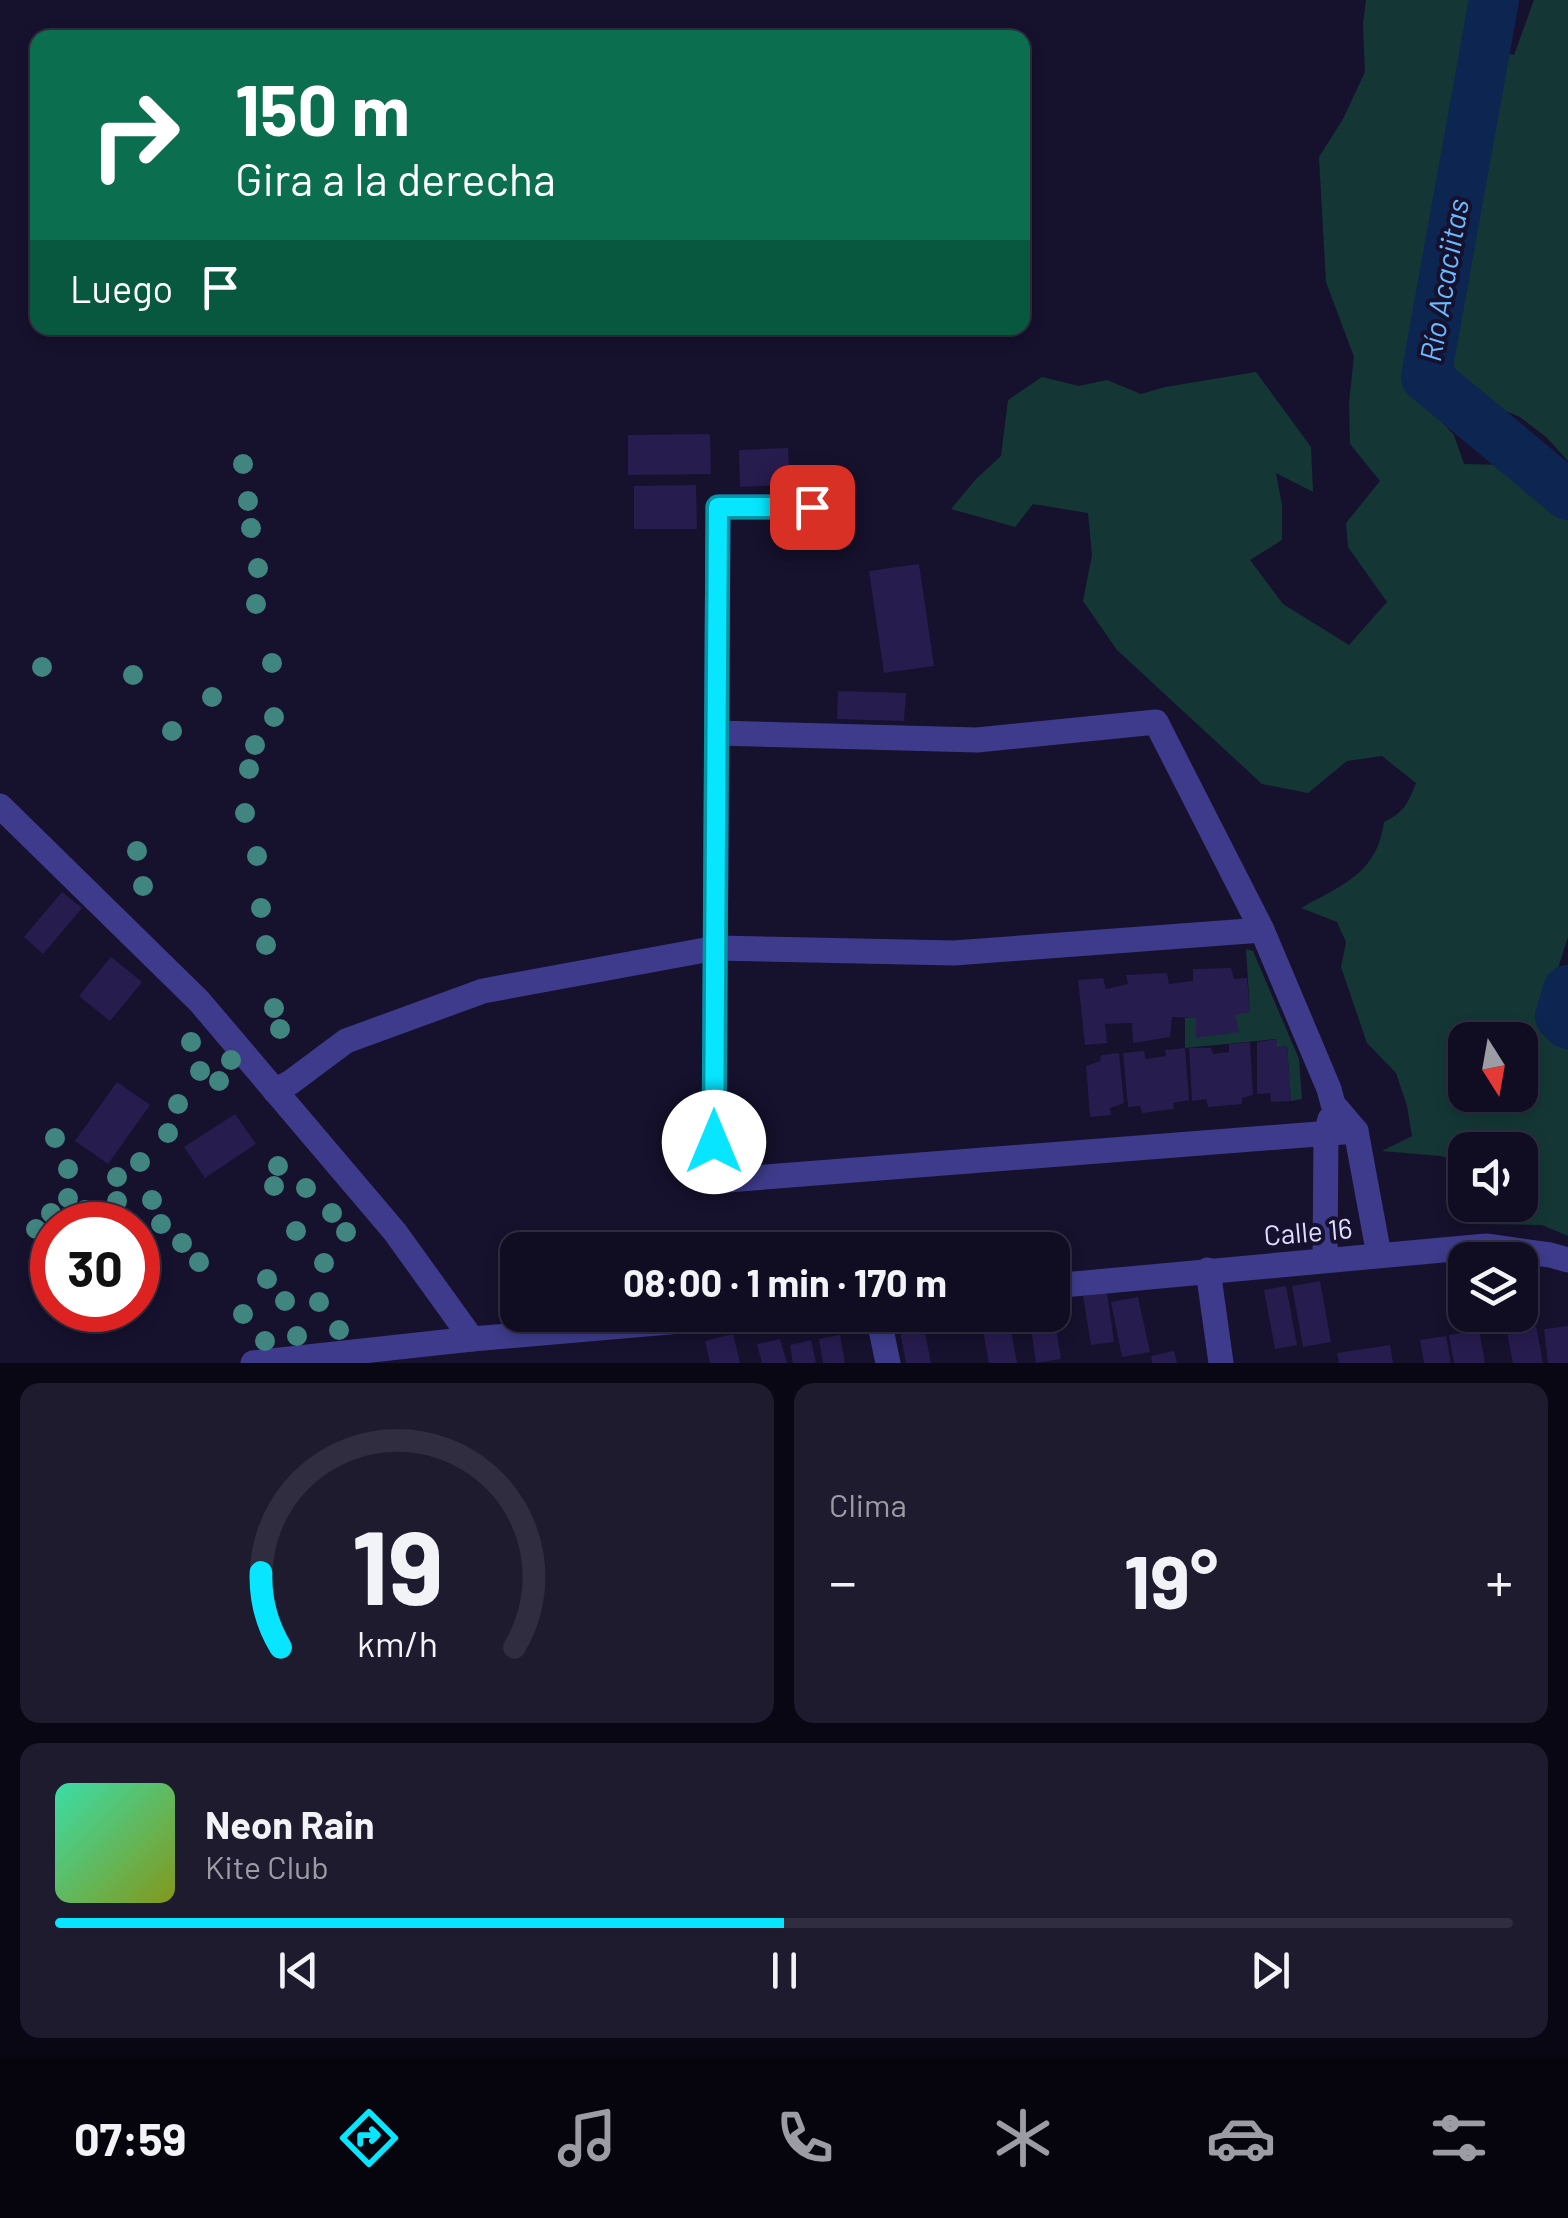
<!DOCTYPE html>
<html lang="es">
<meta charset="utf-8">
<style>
:root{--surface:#100d22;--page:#1e1b2f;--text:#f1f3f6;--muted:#9c9ca5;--line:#302d40;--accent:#08e6ff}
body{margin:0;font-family:Barlow,sans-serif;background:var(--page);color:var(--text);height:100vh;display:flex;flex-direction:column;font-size:38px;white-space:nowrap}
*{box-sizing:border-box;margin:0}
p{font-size:32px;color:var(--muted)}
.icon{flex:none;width:55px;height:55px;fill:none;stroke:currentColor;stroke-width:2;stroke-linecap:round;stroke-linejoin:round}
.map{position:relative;height:1363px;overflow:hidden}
.details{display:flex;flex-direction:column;gap:20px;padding:20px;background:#090713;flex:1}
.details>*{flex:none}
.top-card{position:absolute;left:30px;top:30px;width:1000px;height:305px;border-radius:20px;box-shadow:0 5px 15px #0003,0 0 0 2px var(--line);background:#0b6e4f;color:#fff;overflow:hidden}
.needle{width:65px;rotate:169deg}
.tools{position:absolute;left:1448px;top:1022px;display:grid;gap:20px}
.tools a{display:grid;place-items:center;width:90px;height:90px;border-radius:20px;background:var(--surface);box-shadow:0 5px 15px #0003,0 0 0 2px var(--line);font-size:50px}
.speed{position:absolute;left:30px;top:1202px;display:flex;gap:20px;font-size:50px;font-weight:700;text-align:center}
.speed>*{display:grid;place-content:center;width:130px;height:130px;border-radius:50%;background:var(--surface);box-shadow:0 5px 15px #0003,0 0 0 2px var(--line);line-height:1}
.speed .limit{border:15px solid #d22;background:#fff;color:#111}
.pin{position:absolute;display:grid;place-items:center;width:85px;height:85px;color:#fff;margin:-42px;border-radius:20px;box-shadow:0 5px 15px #0006}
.me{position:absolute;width:110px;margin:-55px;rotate:0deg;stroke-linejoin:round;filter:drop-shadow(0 0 8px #0008)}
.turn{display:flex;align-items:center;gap:35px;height:210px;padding:0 40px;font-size:45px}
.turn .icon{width:130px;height:130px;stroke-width:2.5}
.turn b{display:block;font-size:70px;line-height:85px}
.then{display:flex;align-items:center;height:95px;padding:0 40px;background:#0003;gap:20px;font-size:38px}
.big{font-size:75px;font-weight:700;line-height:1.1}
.details .tile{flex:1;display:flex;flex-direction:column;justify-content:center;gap:15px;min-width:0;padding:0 35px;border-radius:20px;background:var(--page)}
.details .dial{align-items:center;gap:0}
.dial svg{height:260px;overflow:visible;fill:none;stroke:var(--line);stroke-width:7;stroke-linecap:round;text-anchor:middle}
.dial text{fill:var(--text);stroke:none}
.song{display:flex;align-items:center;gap:30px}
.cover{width:120px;height:120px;border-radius:15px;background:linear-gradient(135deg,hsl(160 70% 55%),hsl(70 70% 35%))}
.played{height:10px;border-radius:5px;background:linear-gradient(90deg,var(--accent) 50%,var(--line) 50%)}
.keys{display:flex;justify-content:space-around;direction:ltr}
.heat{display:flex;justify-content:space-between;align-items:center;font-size:55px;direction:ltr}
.details .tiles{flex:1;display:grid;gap:20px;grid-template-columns:1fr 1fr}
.tile:last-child{grid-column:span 2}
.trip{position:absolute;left:500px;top:1232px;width:570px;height:100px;border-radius:20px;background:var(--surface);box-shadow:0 5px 15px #0003,0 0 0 2px var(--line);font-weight:700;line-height:100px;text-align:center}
.menu{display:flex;height:160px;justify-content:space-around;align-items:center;background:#06050e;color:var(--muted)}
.menu .icon{width:70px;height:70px}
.menu .selected{color:var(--accent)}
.menu b{font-size:45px;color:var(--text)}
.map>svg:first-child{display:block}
.green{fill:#143736;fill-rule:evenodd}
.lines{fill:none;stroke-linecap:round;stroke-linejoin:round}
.river{stroke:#0c2551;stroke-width:50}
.building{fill:#271c4e}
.minor{stroke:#3e3b8c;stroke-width:25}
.tree{fill:#418580}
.route-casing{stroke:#0596a6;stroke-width:25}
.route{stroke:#08e6ff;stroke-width:18}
.labels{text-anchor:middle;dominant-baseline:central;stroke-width:8;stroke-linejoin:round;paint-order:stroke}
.street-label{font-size:28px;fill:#e0dcff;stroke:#16112d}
.water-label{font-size:30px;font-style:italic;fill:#6abaff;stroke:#16112d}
</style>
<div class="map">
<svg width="1568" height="1363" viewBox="0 0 1568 1363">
<rect width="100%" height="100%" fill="#16112d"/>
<g class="green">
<path d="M1366 0H1476L1435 212 1414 392 1454 435 1464 464 1509 465 1568 513V937L1546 1006 1556 1033 1568 1047V1236L1542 1225 1479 1224 1477 1205H1520V1150H1465V1164L1441 1156 1382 1151 1412 1136 1407 1106 1396 1073 1367 1043 1341 967 1346 942 1337 922 1301 908C1342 885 1377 874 1384 822 1404 812 1408 804 1416 783L1382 756 1347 761 1308 793 1262 784 1117 650 1083 601 1092 555 1088 513 1033 504 1015 527 951 509 976 479 1001 456 1008 400 1042 377 1079 386 1107 380 1141 394 1165 387 1256 372 1311 447 1313 492 1276 473 1282 505V540L1250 560 1283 604 1349 645 1387 602 1348 547 1346 523 1380 481 1350 444 1349 402 1354 357 1326 282 1319 157 1343 119 1365 72 1363 24ZM1520 1040V1095H1465V1040Z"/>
<polygon points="1534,0 1568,0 1568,461 1546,437 1520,417 1487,403 1428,361 1485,49 1514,55"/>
<polygon points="1246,949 1253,951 1299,1059 1302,1099 1291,1101 1287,1046 1277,1048 1276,1039 1185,1048 1185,1018 1250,1012"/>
</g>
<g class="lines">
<g class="river">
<polyline points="1494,0 1426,377 1568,495"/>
<polyline points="1568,990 1560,1016 1568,1024"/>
</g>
</g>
<g class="building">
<polygon points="710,434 711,474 628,475 628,435"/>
<polygon points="788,448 790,485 740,487 739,450"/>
<polygon points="696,485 697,529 634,529 634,486"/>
<polygon points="919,564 934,666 884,673 869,571"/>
<polygon points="838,691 906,693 904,721 837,719"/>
<polygon points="62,892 82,908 43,954 24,937"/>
<polygon points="111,957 142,982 110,1021 79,996"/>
<polygon points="1231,968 1234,979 1247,978 1250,1012 1235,1015 1239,1032 1196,1038 1196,1018 1172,1017 1170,1037 1133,1043 1132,1023 1105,1024 1107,1043 1085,1045 1078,980 1103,978 1106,989 1128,984 1126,975 1167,973 1169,984 1193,981 1193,969"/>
<polygon points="1277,1039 1277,1048 1287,1046 1291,1101 1271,1102 1270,1093 1257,1094 1257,1042"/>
<polygon points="1250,1042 1253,1095 1242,1098 1242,1104 1208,1107 1206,1099 1192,1101 1189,1048 1211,1048 1213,1054 1229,1052 1229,1044"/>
<polygon points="1185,1048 1189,1100 1173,1103 1174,1109 1142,1113 1140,1106 1128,1107 1123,1053 1144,1051 1146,1059 1166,1056 1165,1050"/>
<polygon points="1119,1053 1124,1103 1110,1108 1111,1115 1090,1117 1086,1066 1100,1061 1101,1055"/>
<polygon points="117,1082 150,1105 108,1164 75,1141"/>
<polygon points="235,1114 256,1144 205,1178 184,1147"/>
<polygon points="1320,1281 1331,1342 1303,1347 1292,1286"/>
<polygon points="1286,1286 1297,1345 1275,1349 1264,1290"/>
<polygon points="1107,1292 1114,1342 1091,1345 1083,1296"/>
<polygon points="1138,1297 1150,1352 1122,1357 1111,1302"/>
<polygon points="980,1315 1008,1315 1017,1363 989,1363"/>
<polygon points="1029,1315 1054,1315 1061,1359 1036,1363"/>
<polygon points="922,1318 931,1363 906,1363 898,1322"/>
<polygon points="1536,1326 1543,1363 1513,1363 1507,1332"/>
<polygon points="1568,1326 1568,1363 1548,1363 1544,1329"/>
<polygon points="1479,1330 1485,1363 1454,1363 1449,1335"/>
<polygon points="733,1334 740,1363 710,1363 705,1341"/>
<polygon points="840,1335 845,1363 823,1363 819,1339"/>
<polygon points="1446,1336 1451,1363 1424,1363 1420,1340"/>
<polygon points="780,1339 787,1363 762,1363 757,1344"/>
<polygon points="811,1340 816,1363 793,1363 790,1345"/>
<polygon points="1390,1345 1393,1363 1339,1363 1337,1353"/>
<polygon points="1174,1351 1177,1363 1152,1363 1151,1356"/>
</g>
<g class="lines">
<g class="minor">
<polyline points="811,507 718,507 714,1181 1356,1131"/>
<polyline points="717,733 977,740 1156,722 1262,930 1329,1089 1333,1104 1356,1131 1379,1255"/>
<polyline points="0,806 199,1001 395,1232 472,1339"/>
<polyline points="275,1091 291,1082 346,1041 483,991 716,948 954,953 1262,930"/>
<polyline points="1325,1260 1326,1134 1330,1119"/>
<polyline points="1208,1270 1221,1363"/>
<polyline points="1052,1286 1486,1246 1550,1255 1568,1260"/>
<polyline points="878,1315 888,1363"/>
<polyline points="253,1363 472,1339 750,1315"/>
</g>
</g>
<g class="tree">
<circle cx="243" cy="464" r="10"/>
<circle cx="248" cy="501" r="10"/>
<circle cx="251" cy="528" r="10"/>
<circle cx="258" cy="568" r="10"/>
<circle cx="256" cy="604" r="10"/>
<circle cx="272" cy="663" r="10"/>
<circle cx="42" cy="667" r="10"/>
<circle cx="133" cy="675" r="10"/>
<circle cx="212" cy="697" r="10"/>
<circle cx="274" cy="717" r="10"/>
<circle cx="172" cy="731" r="10"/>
<circle cx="255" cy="745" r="10"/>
<circle cx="249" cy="769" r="10"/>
<circle cx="245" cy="813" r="10"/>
<circle cx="137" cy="851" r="10"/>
<circle cx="257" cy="856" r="10"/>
<circle cx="143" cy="886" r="10"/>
<circle cx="261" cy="908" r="10"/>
<circle cx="266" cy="945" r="10"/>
<circle cx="274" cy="1008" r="10"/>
<circle cx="280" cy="1029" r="10"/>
<circle cx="191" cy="1042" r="10"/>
<circle cx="231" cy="1060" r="10"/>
<circle cx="200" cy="1071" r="10"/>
<circle cx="219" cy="1081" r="10"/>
<circle cx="178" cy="1104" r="10"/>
<circle cx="168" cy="1133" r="10"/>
<circle cx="55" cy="1138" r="10"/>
<circle cx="140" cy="1162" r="10"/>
<circle cx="278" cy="1166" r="10"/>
<circle cx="68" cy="1169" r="10"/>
<circle cx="117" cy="1177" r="10"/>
<circle cx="274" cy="1186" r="10"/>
<circle cx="306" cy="1188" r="10"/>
<circle cx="68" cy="1198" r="10"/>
<circle cx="152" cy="1200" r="10"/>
<circle cx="117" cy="1201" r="10"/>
<circle cx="85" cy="1210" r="10"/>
<circle cx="51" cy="1213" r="10"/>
<circle cx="332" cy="1213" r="10"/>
<circle cx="161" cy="1224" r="10"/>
<circle cx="36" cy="1229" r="10"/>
<circle cx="296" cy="1231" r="10"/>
<circle cx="346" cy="1232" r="10"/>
<circle cx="182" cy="1243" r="10"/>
<circle cx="199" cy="1262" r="10"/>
<circle cx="324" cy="1263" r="10"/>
<circle cx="267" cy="1279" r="10"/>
<circle cx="285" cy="1301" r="10"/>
<circle cx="319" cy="1302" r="10"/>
<circle cx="243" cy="1314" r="10"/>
<circle cx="339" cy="1330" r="10"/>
<circle cx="297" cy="1336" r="10"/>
<circle cx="265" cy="1341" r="10"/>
</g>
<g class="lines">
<defs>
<polyline id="route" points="714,1142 718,507 812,507"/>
</defs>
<use href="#route" class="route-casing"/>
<use href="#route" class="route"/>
</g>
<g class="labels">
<g class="street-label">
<text transform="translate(1308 1231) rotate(-5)">Calle 16</text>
</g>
<g class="water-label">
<text transform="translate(1443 280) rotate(-80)">Río Acaciitas</text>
</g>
</g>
</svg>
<div class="tools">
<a><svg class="needle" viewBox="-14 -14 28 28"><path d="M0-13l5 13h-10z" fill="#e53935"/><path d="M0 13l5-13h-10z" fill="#9c9ca5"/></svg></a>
<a><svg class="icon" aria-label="sound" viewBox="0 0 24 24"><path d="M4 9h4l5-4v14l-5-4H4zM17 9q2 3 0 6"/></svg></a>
<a><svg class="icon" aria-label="layers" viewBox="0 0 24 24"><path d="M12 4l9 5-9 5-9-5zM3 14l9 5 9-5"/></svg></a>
</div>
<div class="speed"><div class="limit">30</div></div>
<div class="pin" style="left:812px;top:507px;background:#d93025"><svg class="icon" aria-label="arrive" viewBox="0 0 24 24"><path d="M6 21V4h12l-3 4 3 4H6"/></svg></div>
<svg class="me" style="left:714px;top:1142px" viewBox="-20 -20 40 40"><circle r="19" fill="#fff"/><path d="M0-13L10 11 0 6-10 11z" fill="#08e6ff"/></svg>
<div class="trip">08:00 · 1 min · 170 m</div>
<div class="top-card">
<div class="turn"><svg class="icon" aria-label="right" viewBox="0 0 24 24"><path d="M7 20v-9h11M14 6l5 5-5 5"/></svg><div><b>150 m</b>Gira a la derecha</div></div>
<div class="then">Luego<svg class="icon" aria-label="arrive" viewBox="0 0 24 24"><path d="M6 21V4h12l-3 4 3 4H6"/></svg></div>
</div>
</div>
<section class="details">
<div class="tiles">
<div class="tile dial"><svg viewBox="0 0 100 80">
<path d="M14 69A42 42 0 1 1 86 69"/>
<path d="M14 69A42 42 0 0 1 8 46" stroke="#08e6ff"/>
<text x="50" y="56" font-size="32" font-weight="700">19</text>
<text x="50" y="72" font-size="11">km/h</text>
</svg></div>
<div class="tile"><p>Clima</p>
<div class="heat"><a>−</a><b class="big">19°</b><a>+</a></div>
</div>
<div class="tile">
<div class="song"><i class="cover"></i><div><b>Neon Rain</b><p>Kite Club</p></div></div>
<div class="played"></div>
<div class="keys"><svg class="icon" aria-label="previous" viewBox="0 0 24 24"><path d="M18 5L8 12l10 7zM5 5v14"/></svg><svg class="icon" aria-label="pause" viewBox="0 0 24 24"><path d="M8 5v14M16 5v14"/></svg><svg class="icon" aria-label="next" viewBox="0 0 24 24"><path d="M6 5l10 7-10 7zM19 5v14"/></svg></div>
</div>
</div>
</section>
<nav class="menu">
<b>07:59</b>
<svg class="icon selected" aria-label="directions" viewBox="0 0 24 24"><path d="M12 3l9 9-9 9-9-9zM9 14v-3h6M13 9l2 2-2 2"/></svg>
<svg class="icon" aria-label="music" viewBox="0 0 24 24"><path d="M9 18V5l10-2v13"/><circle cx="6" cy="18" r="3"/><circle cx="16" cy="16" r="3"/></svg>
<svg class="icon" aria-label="phone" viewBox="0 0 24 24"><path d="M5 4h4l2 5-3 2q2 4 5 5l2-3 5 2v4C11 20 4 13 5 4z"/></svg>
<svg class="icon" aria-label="climate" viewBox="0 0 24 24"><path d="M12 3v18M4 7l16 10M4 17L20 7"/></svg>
<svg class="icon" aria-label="car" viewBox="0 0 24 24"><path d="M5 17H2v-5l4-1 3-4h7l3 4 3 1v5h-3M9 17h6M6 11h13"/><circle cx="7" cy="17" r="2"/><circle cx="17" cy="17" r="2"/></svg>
<svg class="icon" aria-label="filters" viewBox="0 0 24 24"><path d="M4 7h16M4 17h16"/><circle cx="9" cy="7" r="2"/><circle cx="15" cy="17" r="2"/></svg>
</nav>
